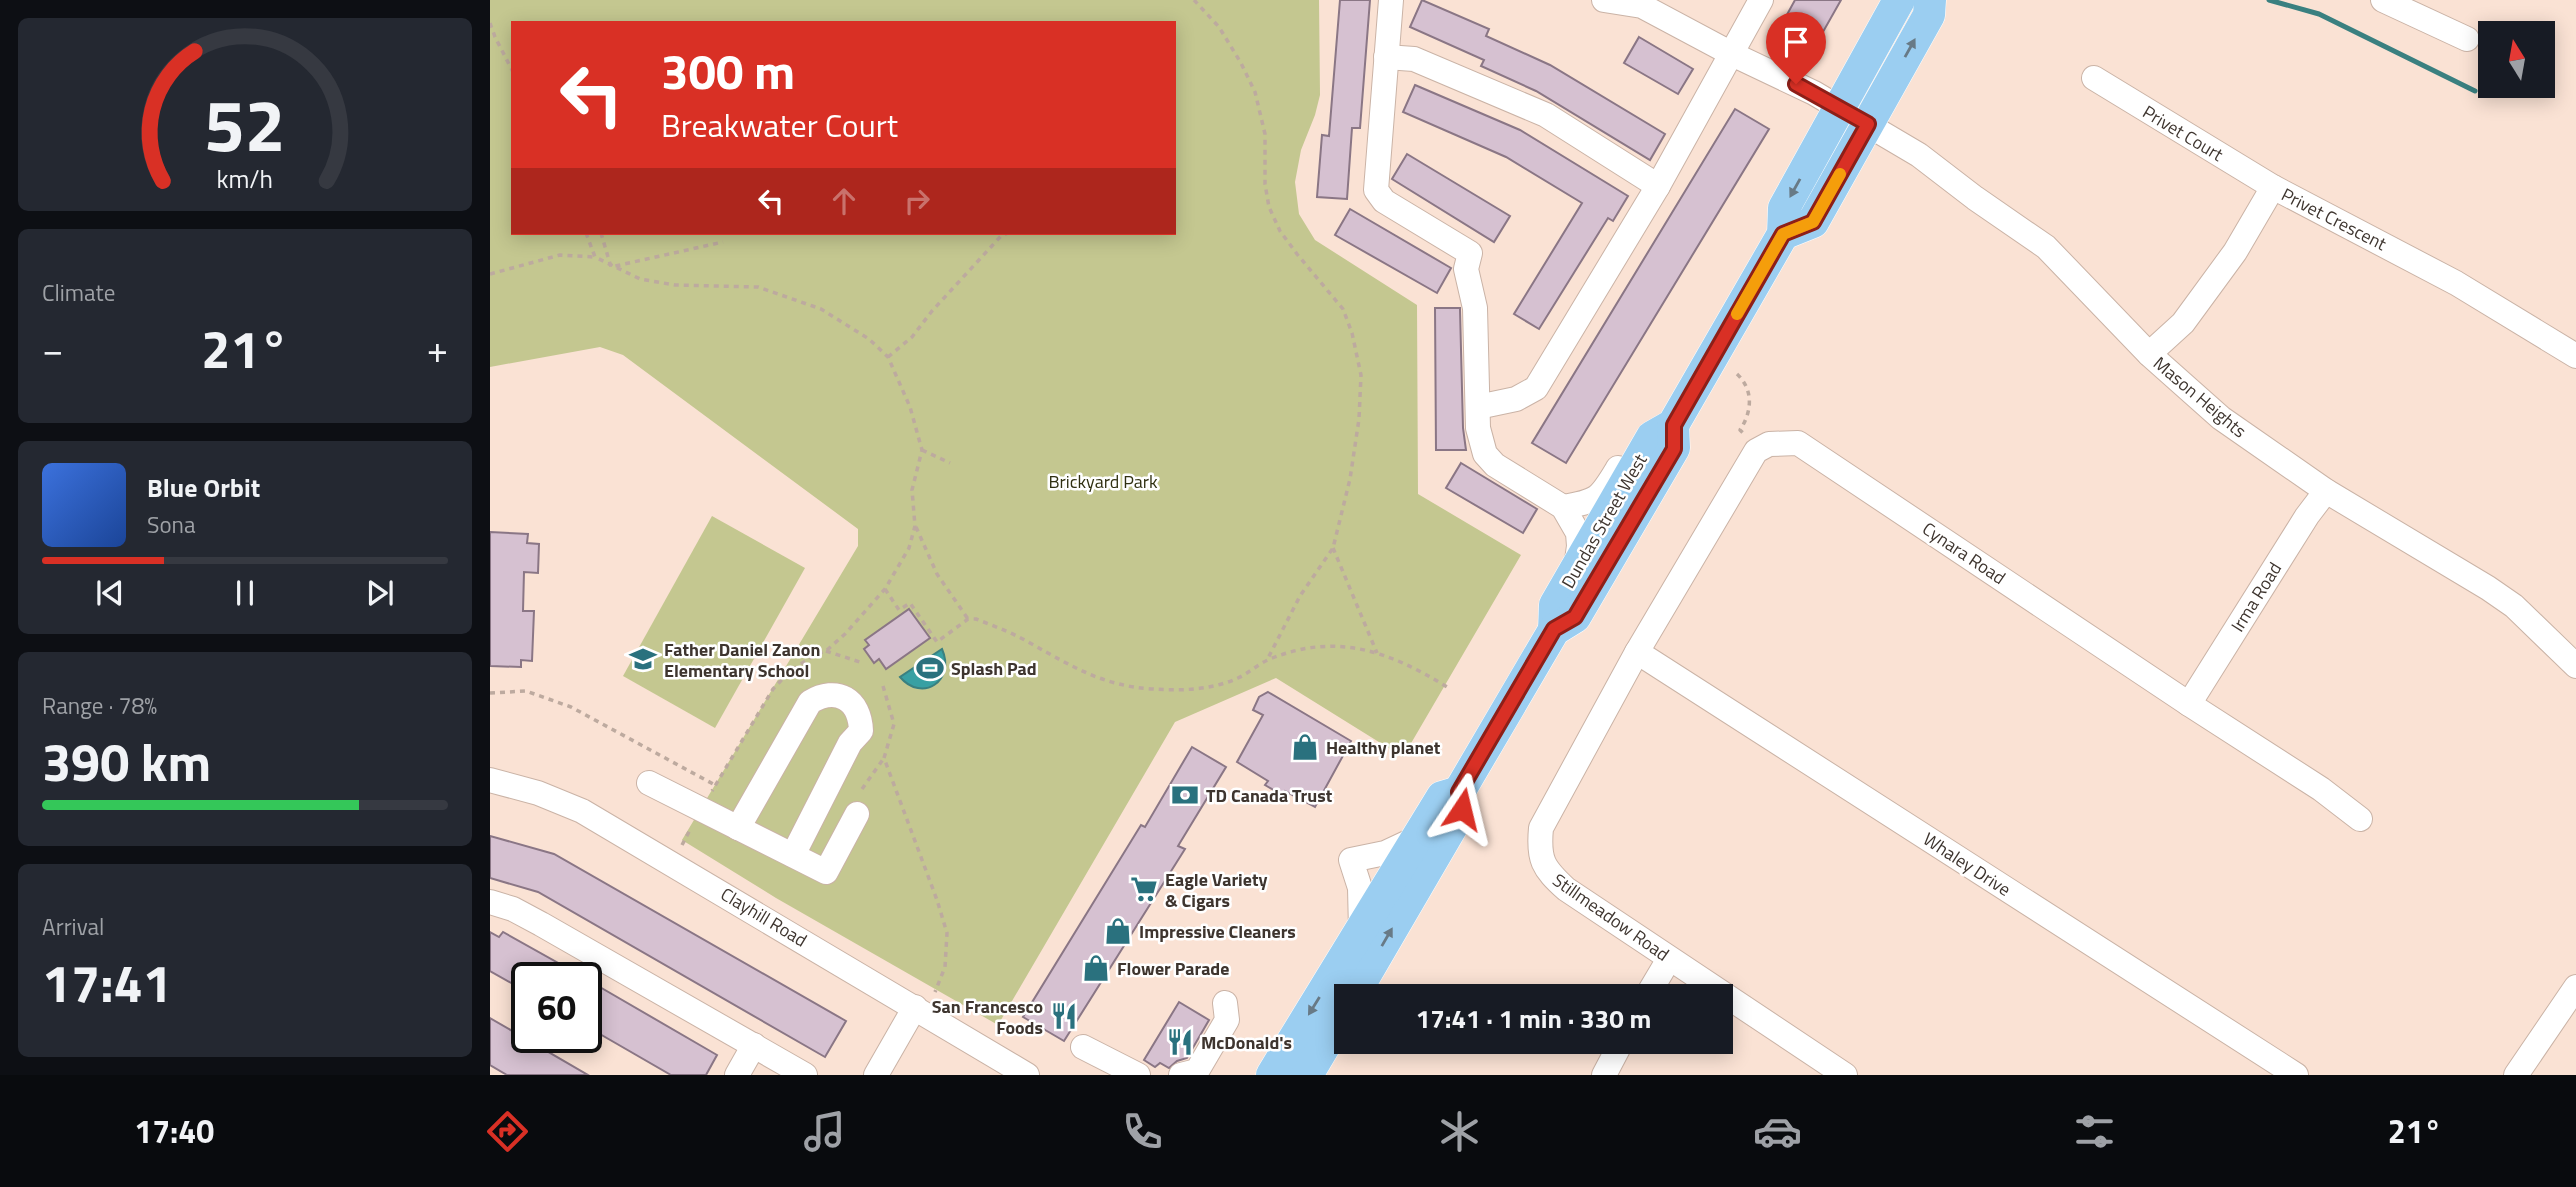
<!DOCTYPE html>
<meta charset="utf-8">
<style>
:root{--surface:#171b24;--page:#242831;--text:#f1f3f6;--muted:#9ea1a6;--line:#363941;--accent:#d93025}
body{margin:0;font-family:"Titillium Web",sans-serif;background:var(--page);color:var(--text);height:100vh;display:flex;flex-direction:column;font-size:26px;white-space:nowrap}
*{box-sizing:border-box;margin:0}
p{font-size:23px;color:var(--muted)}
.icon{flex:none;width:38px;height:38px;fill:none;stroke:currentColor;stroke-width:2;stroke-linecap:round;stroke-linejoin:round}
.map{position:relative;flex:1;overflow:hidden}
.panel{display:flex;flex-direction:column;gap:18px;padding:18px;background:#0d0f14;width:490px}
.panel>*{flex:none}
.top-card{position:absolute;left:21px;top:21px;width:665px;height:214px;border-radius:0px;box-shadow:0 4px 18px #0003;background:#d93025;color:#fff;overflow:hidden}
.needle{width:46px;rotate:349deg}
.fabs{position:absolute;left:1988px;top:21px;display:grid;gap:14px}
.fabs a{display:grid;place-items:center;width:77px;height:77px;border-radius:0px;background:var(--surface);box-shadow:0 4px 18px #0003;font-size:35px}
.speed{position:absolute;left:21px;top:962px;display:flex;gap:14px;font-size:35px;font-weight:700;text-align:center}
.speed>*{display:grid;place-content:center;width:91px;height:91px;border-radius:50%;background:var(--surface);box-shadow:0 4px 18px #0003;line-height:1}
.speed .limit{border:4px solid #111;border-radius:10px;background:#fff;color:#111}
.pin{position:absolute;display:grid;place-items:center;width:60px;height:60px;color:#fff;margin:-72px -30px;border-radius:50% 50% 50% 0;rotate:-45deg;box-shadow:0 0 7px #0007}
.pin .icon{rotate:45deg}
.me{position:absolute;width:77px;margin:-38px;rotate:10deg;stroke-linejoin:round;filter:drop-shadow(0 0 5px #0008)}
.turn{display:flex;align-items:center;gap:24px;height:147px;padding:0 35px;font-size:32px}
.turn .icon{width:91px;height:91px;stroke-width:2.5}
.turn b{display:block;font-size:49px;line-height:60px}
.lanes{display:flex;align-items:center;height:66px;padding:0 35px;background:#0003;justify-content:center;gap:35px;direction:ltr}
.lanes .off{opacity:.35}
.big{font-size:52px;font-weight:700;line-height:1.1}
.panel .card{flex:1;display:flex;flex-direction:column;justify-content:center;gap:10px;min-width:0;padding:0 24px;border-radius:10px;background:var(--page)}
.panel .dial{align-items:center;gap:0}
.dial svg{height:182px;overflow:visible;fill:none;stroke:var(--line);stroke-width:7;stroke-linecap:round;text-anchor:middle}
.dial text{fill:var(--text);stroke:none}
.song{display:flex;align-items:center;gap:21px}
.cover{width:84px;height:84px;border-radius:10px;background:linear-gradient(135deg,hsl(220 70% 55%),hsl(220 70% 35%))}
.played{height:7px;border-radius:4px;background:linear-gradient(90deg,var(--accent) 30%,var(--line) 30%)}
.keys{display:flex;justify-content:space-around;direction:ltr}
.heat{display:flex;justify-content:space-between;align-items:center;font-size:38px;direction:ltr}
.charge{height:10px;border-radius:5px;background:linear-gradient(90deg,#34c759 78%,var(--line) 0)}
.trip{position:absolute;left:844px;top:984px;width:399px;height:70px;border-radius:0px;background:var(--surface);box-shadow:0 4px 18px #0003;font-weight:700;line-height:70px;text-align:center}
.tabs{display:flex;height:112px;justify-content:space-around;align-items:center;background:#090b0e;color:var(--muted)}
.tabs .icon{width:49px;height:49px}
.tabs .active{color:var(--accent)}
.tabs b{font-size:32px;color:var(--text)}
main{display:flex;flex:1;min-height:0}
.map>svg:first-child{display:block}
.green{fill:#c4c790;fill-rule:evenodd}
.water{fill:#38a0a3;stroke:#3a8080;stroke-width:2}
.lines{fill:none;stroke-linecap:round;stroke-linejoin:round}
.stream{stroke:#3a8080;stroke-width:5}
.building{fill:#d6c1d1;stroke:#8a7685;stroke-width:2}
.minor-casing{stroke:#cab3a6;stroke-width:26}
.major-casing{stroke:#fff;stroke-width:33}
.path{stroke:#bdaa9f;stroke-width:3.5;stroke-dasharray:5 5;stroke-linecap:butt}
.minor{stroke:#fff;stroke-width:24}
.major{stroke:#9bcef1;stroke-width:32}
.oneway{fill:#687a86}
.route-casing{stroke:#8d1f18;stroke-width:18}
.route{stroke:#d93025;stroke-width:12}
.slow{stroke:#f59e0b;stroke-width:12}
.labels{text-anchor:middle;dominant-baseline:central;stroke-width:5;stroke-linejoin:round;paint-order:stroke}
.street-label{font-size:18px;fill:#3e352f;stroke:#fff}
.park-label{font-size:18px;fill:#303011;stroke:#fff}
.poi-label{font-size:18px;font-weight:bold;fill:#3e352f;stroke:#fff;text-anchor:start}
</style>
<main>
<section class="panel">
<div class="card dial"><svg viewBox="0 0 100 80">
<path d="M14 69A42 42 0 1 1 86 69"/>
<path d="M14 69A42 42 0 0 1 28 12" stroke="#d93025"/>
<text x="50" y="56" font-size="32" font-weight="700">52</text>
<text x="50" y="72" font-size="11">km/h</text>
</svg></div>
<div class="card"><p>Climate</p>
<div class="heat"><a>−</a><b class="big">21°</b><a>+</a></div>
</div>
<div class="card">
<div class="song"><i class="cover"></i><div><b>Blue Orbit</b><p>Sona</p></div></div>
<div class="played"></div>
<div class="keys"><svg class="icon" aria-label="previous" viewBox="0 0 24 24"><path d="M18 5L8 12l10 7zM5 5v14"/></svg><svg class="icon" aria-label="pause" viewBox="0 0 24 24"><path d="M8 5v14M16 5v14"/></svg><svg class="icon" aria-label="next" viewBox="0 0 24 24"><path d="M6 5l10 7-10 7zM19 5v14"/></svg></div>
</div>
<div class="card"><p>Range · 78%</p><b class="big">390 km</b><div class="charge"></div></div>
<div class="card"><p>Arrival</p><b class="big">17:41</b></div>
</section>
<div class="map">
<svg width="2086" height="1075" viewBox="0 0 2086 1075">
<rect width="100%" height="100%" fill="#fae2d4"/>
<g class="green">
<path d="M0 0H829L830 95 825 115 811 150 805 182 809 214 825 240 927 305 928 494 1031 555 913 757 786 678 685 722 508 1025 286 898 192 840 368 546V529L133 355 110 347 0 367ZM23 23H684V233H23Z"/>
<polygon points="222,516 315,568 225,728 133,676"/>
</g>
<path class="water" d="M452 649C466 681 432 703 410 677Z"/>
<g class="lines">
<polyline class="stream" points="1779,0 1829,14 1985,91"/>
</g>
<g class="building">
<polygon points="850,0 880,0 870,128 862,128 857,199 827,197 832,135 839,136"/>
<polygon points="932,0 999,29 996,36 1060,65 1175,134 1160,160 1046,91 991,66 994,60 920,27"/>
<polygon points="1305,0 1351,0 1329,39 1294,20"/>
<polygon points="1149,37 1203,69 1188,94 1134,63"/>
<polygon points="925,85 1030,130 1138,196 1123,221 1118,218 1049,329 1024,314 1092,203 1016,157 913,112"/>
<polygon points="1245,109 1279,129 1076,463 1042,443"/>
<polygon points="917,154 1020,216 1004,242 902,179"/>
<polygon points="860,209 961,268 947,293 845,235"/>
<polygon points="945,308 970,308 970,310 973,428 976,450 946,450"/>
<polygon points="971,463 1047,509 1033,533 956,488"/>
<polygon points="0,532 38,534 37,543 49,544 48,573 34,572 33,611 44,611 42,661 31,660 31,667 0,666"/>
<polygon points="419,609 440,638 396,669 389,659 384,663 374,649 379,645 375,640"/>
<polygon points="778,692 861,741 825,807 795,791 792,795 775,785 778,781 747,762 773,715 763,710 769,697"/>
<polygon points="702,747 736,767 688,846 695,849 574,1041 533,1017 651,825 655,827"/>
<polygon points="0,836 64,854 356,1021 335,1057 48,892 0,878"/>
<polygon points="0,932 9,937 13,932 95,978 37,978 37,992 0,971"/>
<polygon points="96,979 227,1055 216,1075 181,1075 96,1026"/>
<polygon points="689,1002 719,1020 697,1058 687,1061 679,1068 670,1063 665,1067 654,1060"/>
<polygon points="0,1018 98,1075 17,1075 0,1065"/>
</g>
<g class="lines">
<defs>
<g id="minor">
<polyline points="901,0 886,190 894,201 980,253 976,269 985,308 988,428 995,454 1005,465 1073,507 1088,533 1089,546 1086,567"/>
<polyline points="1114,0 1152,6 1242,54 1324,93 1429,155 1485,198 1556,247 1659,354 1731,418 1836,491 1998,588 2024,606 2086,666"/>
<polyline points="1893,0 1977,39"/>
<polyline points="896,57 924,59 1056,115 1168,186"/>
<polyline points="1604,78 1783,187 1966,283 2086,356"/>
<polyline points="1659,354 1693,323 1745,252 1783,187"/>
<polyline points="988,407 1026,399 1046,388 1168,186 1271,0"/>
<path d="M1073 507C1109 501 1110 498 1128 468"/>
<polyline points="1147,652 1806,1075"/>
<polyline points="1699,704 1817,516 1836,491"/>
<polyline points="0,780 48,793 92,811 537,1075"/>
<polyline points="159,783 336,872 367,814"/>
<path d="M248 828 320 702C347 686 370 699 371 731L360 743 303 855"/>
<polyline points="0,902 23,909 51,924 315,1075"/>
<polyline points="871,930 870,888 861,860 895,853 927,838"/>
<polyline points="1157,996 1179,959"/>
<polyline points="593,1047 648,1075"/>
<polyline points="247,1075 264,1045"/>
<polyline points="386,1075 425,1007"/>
<polyline points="691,1075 707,1071 737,1020 735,1003"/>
<polyline points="1114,1075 1132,1041"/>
<path d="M1355 1075 1076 889C1053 868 1048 860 1051 828L1147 652 1266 451 1279 444 1308 443 1699 704 1831 789 1870 819"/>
<polyline points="2026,1075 2086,987"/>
</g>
<g id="major">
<polyline points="1293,234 1323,222 1439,15 1440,0"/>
<polyline points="1064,630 1065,605 1162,437 1183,425 1293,234 1294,208 1409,0"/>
<polyline points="863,996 972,809 969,792 1064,630 1085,617 1184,448 1183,425"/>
<polyline points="782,1075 952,797 969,792"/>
<polyline points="817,1075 856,1009"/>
</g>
</defs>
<use href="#minor" class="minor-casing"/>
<use href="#major" class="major-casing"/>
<g class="path">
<polyline points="704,0 729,27 751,63 765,92 775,134 775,184 779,207 790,231 807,254 853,309 862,333 871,375 869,419 860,479 843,548 810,596 777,660"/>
<polyline points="0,23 5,37 23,72"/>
<polyline points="96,233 105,257 150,279 185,285 268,287 331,309 379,339 398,357 420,407 432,450 422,490 425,526 419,548 395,589 355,634 336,651 326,654 299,672 283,689 222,791"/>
<polyline points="111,233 121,267 233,242"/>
<polyline points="0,274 70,255 104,257"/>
<polyline points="398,357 422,337 442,311 511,236 518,233"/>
<path d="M1247 374C1264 390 1262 412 1250 430L1254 434"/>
<polyline points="432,450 460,463"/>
<polyline points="426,527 447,574 478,619"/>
<polyline points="843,548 887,653"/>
<path d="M395 589 409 610 420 603 447 642 478 619H486C504 626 523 633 540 643 583 667 613 686 663 689 691 691 722 690 748 678 759 673 768 664 780 659 846 632 899 651 957 687"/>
<polyline points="336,651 373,663"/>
<polyline points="393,686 404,724 394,758 447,900 457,933 455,967 445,992"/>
<polyline points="0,693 36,691 81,707 225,785"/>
<polyline points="372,789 394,758"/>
<polyline points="192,845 201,828"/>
</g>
<use href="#minor" class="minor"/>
<use href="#major" class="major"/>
</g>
<defs><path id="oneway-solid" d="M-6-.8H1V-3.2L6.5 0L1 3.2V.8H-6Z" transform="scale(1.75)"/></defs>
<g class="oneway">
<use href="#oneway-solid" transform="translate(1420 48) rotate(-61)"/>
<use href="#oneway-solid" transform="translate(1305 188) rotate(119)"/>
<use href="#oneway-solid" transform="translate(897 937) rotate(-60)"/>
<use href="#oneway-solid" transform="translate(824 1006) rotate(122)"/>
</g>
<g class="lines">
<defs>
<polyline id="route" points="972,809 969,792 1064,629 1085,617 1184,449 1184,425 1293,234 1323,222 1378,124 1306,84"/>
</defs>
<use href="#route" class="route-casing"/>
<use href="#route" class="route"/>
<polyline class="slow" points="1247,314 1293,234 1323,222 1350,174"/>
</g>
<defs>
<symbol id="school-bare" viewBox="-9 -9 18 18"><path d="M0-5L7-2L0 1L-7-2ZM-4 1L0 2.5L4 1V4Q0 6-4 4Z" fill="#2a717e" stroke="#fff" stroke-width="2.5" paint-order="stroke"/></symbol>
<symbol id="stadium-bare" viewBox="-9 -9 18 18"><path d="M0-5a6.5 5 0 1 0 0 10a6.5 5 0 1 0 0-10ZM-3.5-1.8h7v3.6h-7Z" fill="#2a717e" stroke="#fff" stroke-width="2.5" paint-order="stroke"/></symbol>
<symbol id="shop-bare" viewBox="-9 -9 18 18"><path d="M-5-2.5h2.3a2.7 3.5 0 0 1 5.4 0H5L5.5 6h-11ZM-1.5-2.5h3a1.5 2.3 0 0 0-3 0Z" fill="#2a717e" stroke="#fff" stroke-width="2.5" paint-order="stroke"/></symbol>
<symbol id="bank-bare" viewBox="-9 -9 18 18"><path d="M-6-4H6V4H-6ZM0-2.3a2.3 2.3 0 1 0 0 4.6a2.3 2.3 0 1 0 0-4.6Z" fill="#2a717e" stroke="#fff" stroke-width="2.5" paint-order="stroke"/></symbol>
<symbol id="supermarket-bare" viewBox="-9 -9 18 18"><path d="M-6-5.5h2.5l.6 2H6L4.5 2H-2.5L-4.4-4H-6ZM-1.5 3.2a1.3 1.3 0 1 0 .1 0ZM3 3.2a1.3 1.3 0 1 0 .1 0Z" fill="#2a717e" stroke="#fff" stroke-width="2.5" paint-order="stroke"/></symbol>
<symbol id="restaurant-bare" viewBox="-9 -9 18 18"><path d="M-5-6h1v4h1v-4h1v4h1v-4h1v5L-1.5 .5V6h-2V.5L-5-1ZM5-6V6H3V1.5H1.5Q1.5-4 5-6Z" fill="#2a717e" stroke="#fff" stroke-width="2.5" paint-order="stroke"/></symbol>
</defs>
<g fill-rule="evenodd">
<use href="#school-bare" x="134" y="640" width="38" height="38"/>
<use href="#stadium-bare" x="421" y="649" width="38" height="38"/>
<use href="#shop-bare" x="796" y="728" width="38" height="38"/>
<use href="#bank-bare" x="676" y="776" width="38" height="38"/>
<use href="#supermarket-bare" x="635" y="870" width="38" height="38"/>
<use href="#shop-bare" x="609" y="912" width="38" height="38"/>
<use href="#shop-bare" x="587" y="949" width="38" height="38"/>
<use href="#restaurant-bare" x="555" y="997" width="38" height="38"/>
<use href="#restaurant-bare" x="671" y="1023" width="38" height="38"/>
</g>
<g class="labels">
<g class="street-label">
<text transform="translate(1693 133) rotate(31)">Privet Court</text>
<text transform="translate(1844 219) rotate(27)">Privet Crescent</text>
<text transform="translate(1710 397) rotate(40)">Mason Heights</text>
<text transform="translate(1114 521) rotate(-60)">Dundas Street West</text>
<text transform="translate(1474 553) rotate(34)">Cynara Road</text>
<text transform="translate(1766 597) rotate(-58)">Irma Road</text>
<text transform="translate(1477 864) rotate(33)">Whaley Drive</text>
<text transform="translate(274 917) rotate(31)">Clayhill Road</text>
<text transform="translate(1121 917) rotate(35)">Stillmeadow Road</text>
</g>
<g class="park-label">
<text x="613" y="481">Brickyard Park</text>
</g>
<g class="poi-label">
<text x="174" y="649">Father Daniel Zanon<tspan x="174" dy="21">Elementary School</tspan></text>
<text x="461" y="668">Splash Pad</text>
<text x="836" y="747">Healthy planet</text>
<text x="716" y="795">TD Canada Trust</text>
<text x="675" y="879">Eagle Variety<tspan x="675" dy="21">&amp; Cigars</tspan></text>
<text x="649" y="931">Impressive Cleaners</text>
<text x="627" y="968">Flower Parade</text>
<text x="553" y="1006" text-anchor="end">San Francesco<tspan x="553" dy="21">Foods</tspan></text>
<text x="711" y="1042">McDonald's</text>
</g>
</g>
</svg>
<div class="fabs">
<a><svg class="needle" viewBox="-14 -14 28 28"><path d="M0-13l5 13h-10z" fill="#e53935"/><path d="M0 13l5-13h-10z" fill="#9ea1a6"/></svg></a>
</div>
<div class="speed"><div class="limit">60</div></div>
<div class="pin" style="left:1306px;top:84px;background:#d93025"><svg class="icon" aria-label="arrive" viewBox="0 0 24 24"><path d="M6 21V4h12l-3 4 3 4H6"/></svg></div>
<svg class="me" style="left:972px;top:809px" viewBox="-20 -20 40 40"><path d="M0-17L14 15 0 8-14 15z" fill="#d93025" stroke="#fff" stroke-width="4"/></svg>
<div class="trip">17:41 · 1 min · 330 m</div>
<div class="top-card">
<div class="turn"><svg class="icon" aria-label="left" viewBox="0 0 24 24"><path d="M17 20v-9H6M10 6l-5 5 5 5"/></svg><div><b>300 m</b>Breakwater Court</div></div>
<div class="lanes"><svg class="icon" aria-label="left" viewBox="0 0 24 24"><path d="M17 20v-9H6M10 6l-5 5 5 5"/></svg><svg class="icon off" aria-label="ahead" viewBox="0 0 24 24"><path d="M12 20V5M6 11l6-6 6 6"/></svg><svg class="icon off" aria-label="right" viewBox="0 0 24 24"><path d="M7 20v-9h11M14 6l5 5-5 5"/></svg></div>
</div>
</div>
</main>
<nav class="tabs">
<b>17:40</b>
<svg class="icon active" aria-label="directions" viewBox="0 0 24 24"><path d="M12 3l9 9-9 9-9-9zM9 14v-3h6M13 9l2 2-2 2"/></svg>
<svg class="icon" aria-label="music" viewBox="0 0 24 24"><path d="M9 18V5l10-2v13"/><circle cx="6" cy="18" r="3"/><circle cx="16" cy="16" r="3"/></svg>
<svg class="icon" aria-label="phone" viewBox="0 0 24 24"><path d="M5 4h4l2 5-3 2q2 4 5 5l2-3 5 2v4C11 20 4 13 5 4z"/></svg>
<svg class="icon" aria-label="climate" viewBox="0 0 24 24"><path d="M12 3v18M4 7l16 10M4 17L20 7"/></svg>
<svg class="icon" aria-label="car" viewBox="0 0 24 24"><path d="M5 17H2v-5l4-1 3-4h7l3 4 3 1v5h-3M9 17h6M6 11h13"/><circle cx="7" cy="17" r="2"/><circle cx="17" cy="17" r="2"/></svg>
<svg class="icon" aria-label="filters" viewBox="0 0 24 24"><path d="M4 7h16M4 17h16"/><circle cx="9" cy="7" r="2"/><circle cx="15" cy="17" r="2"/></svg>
<b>21°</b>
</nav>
